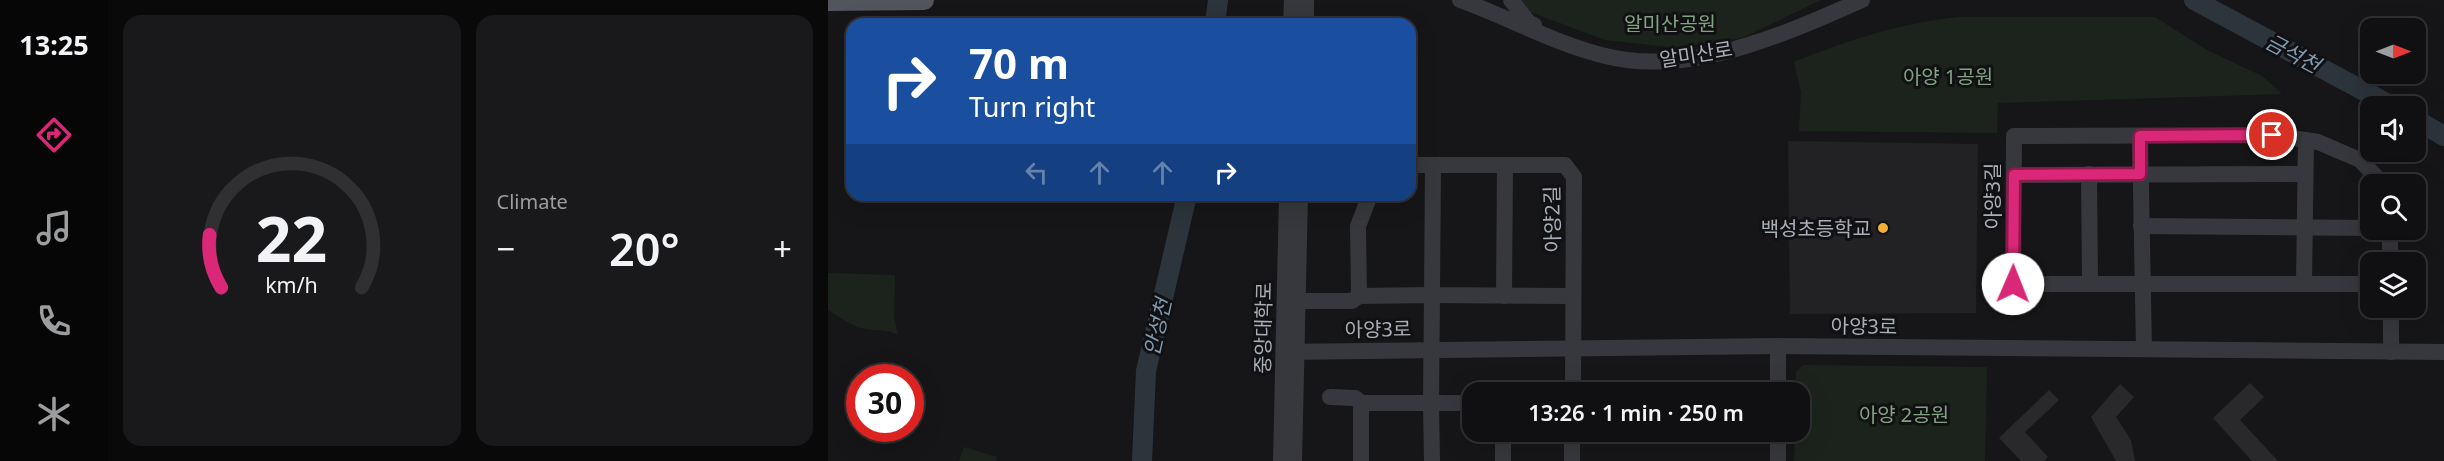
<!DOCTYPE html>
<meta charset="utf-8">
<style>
:root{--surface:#101012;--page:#19191b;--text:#f1f3f6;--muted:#9c9d9f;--line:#303032;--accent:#db2777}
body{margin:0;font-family:"Noto Sans","Noto Sans KR",sans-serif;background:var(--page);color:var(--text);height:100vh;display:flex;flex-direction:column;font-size:22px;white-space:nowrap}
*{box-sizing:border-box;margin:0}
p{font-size:20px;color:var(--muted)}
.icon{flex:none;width:33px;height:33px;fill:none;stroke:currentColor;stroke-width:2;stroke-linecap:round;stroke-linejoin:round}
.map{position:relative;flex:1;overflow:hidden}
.sheet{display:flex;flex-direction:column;gap:15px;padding:15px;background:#09090a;width:720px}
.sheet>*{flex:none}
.banner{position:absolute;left:18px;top:18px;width:570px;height:183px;border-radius:18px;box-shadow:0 6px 24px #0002,0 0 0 2px var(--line);background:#1a4fa0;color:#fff;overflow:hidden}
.needle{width:39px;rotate:90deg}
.controls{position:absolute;left:1532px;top:18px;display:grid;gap:12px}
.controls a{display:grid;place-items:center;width:66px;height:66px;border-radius:12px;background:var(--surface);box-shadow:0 6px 24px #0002,0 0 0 2px var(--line);font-size:30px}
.speed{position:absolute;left:18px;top:364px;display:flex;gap:12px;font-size:30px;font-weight:700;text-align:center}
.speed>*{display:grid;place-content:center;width:78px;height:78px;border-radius:50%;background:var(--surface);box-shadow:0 6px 24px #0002,0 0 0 2px var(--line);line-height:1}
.speed .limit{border:9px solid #d22;background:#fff;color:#111}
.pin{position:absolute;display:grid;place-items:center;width:51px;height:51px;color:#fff;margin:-26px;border:3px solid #fff;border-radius:50%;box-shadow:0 2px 6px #0007}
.me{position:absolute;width:66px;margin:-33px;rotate:1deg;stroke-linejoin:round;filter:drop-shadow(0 0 4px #0008)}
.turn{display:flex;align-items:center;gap:21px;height:126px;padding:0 24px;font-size:27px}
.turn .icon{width:78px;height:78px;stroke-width:2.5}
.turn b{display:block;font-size:42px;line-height:51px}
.lanes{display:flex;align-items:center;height:57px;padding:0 24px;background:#0003;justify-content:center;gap:30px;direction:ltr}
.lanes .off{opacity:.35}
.big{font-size:45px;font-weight:600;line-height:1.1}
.sheet .tile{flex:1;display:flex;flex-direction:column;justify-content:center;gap:9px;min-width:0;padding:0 21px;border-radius:18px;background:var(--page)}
.sheet .dial{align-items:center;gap:0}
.dial svg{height:156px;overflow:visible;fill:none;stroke:var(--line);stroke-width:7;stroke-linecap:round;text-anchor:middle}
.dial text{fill:var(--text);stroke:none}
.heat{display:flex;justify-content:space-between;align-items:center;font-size:33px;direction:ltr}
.sheet .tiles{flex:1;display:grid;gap:15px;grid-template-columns:repeat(2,1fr)}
.trip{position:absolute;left:634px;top:382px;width:348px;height:60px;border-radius:18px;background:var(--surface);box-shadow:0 6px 24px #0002,0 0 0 2px var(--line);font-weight:600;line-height:60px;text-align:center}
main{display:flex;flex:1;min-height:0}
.menu{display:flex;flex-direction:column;width:108px;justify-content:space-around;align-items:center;background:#060607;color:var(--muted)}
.menu .icon{width:42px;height:42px}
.menu .current{color:var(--accent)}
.menu b{font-size:27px;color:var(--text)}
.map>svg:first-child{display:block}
.built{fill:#222225}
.green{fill:#1c231d}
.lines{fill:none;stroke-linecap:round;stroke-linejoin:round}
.river{stroke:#2c353c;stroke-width:20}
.building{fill:#29292c}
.minor{stroke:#37383d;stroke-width:16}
.major{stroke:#53555c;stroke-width:20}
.route-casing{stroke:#8e194d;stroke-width:15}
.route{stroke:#db2777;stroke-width:10}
.poi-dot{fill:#f2b134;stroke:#111113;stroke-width:2}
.labels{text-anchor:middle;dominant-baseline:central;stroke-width:6;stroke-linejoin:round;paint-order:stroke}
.park-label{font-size:20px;fill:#7fa381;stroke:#111113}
.street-label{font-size:20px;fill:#a8adb8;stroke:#111113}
.poi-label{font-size:20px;fill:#a8adb8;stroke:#111113;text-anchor:end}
.water-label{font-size:21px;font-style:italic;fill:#7f9bb3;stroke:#111113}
</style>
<main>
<nav class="menu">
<b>13:25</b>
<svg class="icon current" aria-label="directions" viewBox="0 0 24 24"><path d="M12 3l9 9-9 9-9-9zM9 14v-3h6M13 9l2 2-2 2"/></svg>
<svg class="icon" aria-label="music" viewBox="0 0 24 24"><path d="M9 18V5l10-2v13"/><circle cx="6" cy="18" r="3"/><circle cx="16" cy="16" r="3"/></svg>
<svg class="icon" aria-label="phone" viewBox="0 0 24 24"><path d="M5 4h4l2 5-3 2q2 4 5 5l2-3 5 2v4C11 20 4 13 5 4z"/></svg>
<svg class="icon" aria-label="climate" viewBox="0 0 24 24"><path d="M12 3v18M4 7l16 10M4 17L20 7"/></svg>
</nav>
<section class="sheet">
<div class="tiles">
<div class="tile dial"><svg viewBox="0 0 100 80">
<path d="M14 69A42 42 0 1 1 86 69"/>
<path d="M14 69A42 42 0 0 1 8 42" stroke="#db2777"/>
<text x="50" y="56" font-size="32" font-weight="700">22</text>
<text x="50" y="72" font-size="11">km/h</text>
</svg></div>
<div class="tile"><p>Climate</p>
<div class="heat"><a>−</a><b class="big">20°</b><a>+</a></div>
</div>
</div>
</section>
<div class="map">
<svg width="1616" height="461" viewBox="0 0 1616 461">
<rect width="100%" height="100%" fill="#161618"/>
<polygon class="built" points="960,141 1150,144 1148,313 962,314"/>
<g class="green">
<polygon points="688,0 993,0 914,38 849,48 777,40 686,6"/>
<path d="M1131 17H1327L1379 50 1434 76 1454 94 1170 103 1169 133 971 131 973 92 966 62C1020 40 1073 23 1131 17Z"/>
<path d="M0 273 67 275 66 317 70 335C59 329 50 331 38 329 24 327 12 317 0 310Z"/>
<polygon points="975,365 1159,367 1157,461 966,461 967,432 972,432 972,393 967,393 968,372"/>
<polygon points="136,447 169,457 168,461 131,461"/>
</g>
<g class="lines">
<g class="river">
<polyline points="1366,0 1564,106"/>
<polyline points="387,24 390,0"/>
<polyline points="1587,119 1616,136"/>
<polyline points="314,461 318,371 359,195"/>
</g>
</g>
<g class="building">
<polygon points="1422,383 1436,397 1412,420 1450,461 1424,461 1385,418"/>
<polygon points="1292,384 1306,397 1288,417 1303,440 1307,461 1288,461 1263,417"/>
<polygon points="1221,390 1231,400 1197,432 1220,457 1216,461 1193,461 1171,438"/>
</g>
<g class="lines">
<g class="minor">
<path d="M632 0C686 19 743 53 799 60 877 70 964 31 1034 0"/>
<polyline points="683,0 701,23 706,25"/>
<polyline points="463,24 464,0"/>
<polyline points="478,24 478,0"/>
<polyline points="1312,136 1316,349"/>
<polyline points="582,165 737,165 746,177 745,393"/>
<polyline points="605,165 604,295 745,296"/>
<polyline points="1261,174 1262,283"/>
<polyline points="1186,175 1477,174"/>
<polyline points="1313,226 1542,228"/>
<polyline points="1562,230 1562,262"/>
<polyline points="1476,283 1478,140"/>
<polyline points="1542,284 1185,284 1186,136 1444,135 1490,142 1532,160 1555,184"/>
<polyline points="676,296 677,165"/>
<polyline points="469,301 524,301 531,296"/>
<polyline points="1563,308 1563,352"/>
<polyline points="456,352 950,346 1616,352"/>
<polyline points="950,393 950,346"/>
<polyline points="502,397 527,398 533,403"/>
<polyline points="453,461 459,195"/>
<polyline points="466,461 472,195"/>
<polyline points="533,461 533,403 603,403 604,295 531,296 530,226 542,195"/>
<polyline points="604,461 603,403 645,403"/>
<polyline points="675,461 675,432"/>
<polyline points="744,461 744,432"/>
<polyline points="950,461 950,432"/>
</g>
<polyline class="major" points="0,1 96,0"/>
</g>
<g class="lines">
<defs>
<polyline id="route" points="1185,284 1186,175 1312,174 1312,136 1444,135"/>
</defs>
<use href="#route" class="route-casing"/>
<use href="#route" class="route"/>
</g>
<circle class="poi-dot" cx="1055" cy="228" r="6"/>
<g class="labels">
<g class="park-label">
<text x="842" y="23">알미산공원</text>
<text x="1120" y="76">아양 1공원</text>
<text x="1076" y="414">아양 2공원</text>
</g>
<g class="street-label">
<text transform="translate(868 54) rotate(-9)">알미산로</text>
<text transform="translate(1164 196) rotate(-90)">아양3길</text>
<text transform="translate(724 219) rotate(-91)">아양2길</text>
<text transform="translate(1036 326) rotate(1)">아양3로</text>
<text transform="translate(435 328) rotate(-89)">중앙대학로</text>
<text transform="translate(550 329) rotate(-1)">아양3로</text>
</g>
<g class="poi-label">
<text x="1043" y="228">백성초등학교</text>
</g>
<g class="water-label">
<text transform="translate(1465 53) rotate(28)">금석천</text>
<text transform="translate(329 327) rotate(-77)">안성천</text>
</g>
</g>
</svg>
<div class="controls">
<a><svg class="needle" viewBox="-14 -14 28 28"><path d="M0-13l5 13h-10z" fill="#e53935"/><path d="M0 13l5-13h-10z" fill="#9c9d9f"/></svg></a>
<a><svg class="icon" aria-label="sound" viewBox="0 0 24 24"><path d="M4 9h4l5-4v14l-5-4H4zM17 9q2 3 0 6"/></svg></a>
<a><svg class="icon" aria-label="search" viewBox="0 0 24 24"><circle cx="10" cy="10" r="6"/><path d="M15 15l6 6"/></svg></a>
<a><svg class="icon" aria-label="layers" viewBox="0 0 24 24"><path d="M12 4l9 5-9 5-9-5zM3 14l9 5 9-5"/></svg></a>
</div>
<div class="speed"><div class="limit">30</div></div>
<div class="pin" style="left:1444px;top:135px;background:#d93025"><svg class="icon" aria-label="arrive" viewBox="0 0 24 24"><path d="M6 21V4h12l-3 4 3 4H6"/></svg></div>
<svg class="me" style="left:1185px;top:284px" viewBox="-20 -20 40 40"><circle r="19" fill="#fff"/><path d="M0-13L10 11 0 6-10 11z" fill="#db2777"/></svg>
<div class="trip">13:26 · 1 min · 250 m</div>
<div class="banner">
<div class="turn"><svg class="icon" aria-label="right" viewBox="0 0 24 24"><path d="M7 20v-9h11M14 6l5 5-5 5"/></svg><div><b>70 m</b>Turn right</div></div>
<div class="lanes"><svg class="icon off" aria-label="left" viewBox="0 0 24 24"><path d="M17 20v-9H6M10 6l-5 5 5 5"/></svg><svg class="icon off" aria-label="ahead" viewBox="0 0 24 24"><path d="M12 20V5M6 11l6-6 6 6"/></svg><svg class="icon off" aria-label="ahead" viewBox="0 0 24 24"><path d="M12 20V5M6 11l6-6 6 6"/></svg><svg class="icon" aria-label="right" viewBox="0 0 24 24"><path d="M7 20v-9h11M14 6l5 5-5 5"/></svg></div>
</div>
</div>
</main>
